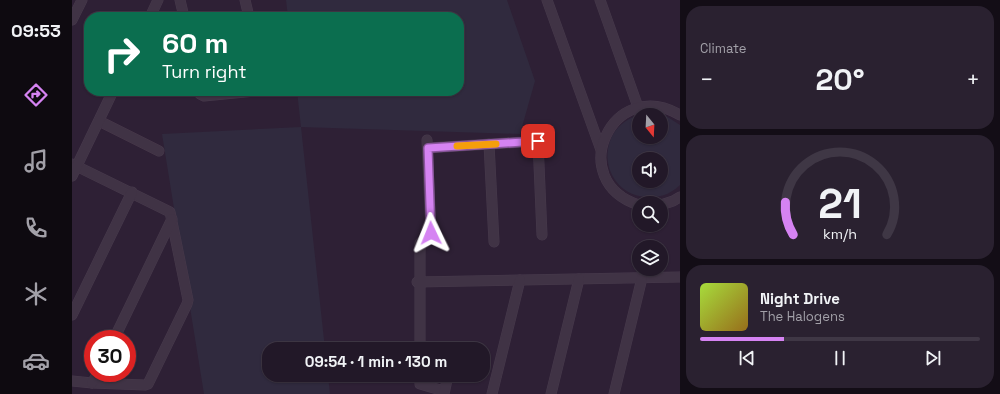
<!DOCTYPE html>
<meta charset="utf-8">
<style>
:root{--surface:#221828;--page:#2a2130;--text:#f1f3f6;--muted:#a2a0a8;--line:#3f3745;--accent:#d583f2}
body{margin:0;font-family:"Space Grotesk",sans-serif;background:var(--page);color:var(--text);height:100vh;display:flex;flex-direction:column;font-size:15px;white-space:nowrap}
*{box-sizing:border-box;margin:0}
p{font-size:13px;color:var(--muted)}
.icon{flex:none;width:22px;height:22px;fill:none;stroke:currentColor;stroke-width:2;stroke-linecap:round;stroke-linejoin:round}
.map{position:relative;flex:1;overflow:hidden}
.panel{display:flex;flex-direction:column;gap:6px;padding:6px;background:#130d16;width:320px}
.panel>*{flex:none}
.hud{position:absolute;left:12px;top:12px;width:380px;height:84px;border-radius:16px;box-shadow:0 1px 3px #0004,0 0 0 1px var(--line);background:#0b6e4f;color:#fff;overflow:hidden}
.needle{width:26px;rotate:162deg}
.controls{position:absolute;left:560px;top:108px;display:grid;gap:8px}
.controls a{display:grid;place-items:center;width:36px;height:36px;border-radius:50%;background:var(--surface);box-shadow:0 1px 3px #0004,0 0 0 1px var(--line);font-size:20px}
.speed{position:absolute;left:12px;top:330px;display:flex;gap:8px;font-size:20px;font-weight:700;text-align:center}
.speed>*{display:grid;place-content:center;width:52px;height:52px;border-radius:50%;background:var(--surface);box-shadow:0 1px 3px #0004,0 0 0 1px var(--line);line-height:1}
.speed .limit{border:6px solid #d22;background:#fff;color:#111}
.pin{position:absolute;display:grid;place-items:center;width:34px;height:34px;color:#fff;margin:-17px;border-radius:8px;box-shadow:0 2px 6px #0006}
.me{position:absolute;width:44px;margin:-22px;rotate:358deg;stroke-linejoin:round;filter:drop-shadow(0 0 3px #0008)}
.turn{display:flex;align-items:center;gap:14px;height:84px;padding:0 12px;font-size:18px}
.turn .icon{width:52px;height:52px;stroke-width:2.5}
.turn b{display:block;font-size:28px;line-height:34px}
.big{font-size:30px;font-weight:700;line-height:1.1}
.panel .card{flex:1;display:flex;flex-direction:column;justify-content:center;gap:6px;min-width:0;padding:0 14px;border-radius:16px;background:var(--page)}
.panel .dial{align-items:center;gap:0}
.dial svg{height:104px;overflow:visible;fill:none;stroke:var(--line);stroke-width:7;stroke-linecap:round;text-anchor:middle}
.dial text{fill:var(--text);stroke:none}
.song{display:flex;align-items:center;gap:12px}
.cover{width:48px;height:48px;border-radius:6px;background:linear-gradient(135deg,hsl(80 70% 55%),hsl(40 70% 35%))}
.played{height:4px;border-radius:2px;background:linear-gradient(90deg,var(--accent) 30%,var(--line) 30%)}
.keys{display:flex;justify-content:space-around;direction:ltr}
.heat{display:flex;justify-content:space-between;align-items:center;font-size:22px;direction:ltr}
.trip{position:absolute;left:190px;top:342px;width:228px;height:40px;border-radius:16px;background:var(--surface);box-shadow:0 1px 3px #0004,0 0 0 1px var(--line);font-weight:700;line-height:40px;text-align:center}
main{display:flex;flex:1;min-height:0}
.dock{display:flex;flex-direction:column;width:72px;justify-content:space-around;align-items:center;background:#0e0a10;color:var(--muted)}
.dock .icon{width:28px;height:28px}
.dock .active{color:var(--accent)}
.dock b{font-size:18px;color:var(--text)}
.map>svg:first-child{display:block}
.green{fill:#302a3e;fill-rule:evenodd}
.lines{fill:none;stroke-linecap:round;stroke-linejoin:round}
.minor-casing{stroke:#473a4c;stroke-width:11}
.minor{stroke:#403345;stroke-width:10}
.route-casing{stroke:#8a559d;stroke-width:10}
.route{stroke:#d583f2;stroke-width:7}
.slow{stroke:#f59e0b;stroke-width:7}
</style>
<main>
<nav class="dock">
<b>09:53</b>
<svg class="icon active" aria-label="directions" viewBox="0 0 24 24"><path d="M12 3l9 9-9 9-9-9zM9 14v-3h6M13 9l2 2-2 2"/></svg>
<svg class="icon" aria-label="music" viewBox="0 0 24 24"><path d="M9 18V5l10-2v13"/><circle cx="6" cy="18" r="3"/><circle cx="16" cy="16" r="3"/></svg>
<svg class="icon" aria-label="phone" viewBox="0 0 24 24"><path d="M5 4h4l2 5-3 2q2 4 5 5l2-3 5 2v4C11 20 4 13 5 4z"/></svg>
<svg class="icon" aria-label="climate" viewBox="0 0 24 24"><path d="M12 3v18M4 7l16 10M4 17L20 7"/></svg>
<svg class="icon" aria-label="car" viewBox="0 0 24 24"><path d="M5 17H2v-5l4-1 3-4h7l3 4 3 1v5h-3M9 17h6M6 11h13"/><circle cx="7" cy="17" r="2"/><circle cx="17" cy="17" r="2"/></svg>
</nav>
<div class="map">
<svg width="608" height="394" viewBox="0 0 608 394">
<rect width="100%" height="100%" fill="#2e2035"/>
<g class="green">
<polygon points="214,0 435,0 463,81 448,134 229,127 253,349 197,349 197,375 256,375 258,394 132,394 90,134 229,127 225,91 387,91 387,17 216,17"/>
<path d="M578 113 594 116 608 125V185C601 192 591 197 581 197 525 200 517 119 578 113ZM567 115H589V137H567ZM567 159H589V181H567Z"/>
</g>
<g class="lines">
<defs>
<g id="minor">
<polyline points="108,0 112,17"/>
<polyline points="173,0 177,17"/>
<polyline points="475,0 529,150"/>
<polyline points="528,0 566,107"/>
<polyline points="78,17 86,0"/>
<polyline points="0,20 10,0"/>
<polyline points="127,91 128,94 132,96 184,91"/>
<polyline points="27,121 87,151"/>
<polyline points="417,144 422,242"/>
<polyline points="356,148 466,141 470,235"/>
<polyline points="0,164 98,212 116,300 115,304 76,384 73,385 20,383 0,381"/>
<polyline points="0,176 41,91"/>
<path d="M567 205C492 181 540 75 608 115"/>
<polyline points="589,205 601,201 608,197"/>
<polyline points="345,282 608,277"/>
<polyline points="0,315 60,192"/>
<polyline points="42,339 100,219"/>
<polyline points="348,349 348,243 359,233 355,140"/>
<polyline points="348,375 348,384 372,391"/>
<polyline points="20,383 26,373"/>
<polyline points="372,394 376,375"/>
<polyline points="420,394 448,280"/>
<polyline points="479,394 507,279"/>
<polyline points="542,394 570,278"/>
</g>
</defs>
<use href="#minor" class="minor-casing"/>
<use href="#minor" class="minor"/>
</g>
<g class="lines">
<defs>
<polyline id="route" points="359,233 356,148 466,141"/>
</defs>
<use href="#route" class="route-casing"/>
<use href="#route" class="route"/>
<polyline class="slow" points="385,146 424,144"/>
</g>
</svg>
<div class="controls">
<a><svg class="needle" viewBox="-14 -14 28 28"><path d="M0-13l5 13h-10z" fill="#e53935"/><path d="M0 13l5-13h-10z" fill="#a2a0a8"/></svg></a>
<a><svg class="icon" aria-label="sound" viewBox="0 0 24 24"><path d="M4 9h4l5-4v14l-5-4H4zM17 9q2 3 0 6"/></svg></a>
<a><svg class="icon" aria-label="search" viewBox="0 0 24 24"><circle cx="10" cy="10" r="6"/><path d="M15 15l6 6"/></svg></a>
<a><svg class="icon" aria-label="layers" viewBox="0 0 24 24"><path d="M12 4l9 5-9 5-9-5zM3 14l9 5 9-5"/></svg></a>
</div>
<div class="speed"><div class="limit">30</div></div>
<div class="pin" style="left:466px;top:141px;background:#d93025"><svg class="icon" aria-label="arrive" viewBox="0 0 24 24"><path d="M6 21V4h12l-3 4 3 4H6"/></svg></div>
<svg class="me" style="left:359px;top:233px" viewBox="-20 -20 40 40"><path d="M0-17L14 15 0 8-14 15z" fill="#d583f2" stroke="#fff" stroke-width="4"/></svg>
<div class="trip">09:54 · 1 min · 130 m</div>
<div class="hud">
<div class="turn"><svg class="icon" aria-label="right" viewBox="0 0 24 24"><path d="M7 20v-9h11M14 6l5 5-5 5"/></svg><div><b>60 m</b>Turn right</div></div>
</div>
</div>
<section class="panel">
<div class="card"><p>Climate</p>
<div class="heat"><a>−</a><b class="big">20°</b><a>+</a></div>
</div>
<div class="card dial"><svg viewBox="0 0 100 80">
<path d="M14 69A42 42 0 1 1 86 69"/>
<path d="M14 69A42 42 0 0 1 8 44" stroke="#d583f2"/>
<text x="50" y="56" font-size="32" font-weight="700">21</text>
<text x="50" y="72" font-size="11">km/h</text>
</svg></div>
<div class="card">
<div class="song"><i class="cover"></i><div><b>Night Drive</b><p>The Halogens</p></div></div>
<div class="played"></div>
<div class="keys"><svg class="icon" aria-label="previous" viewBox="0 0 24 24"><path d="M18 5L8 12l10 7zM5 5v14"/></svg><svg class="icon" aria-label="pause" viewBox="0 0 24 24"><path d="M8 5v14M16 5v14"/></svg><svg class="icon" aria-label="next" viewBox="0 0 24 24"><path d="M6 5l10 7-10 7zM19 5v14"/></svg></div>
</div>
</section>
</main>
